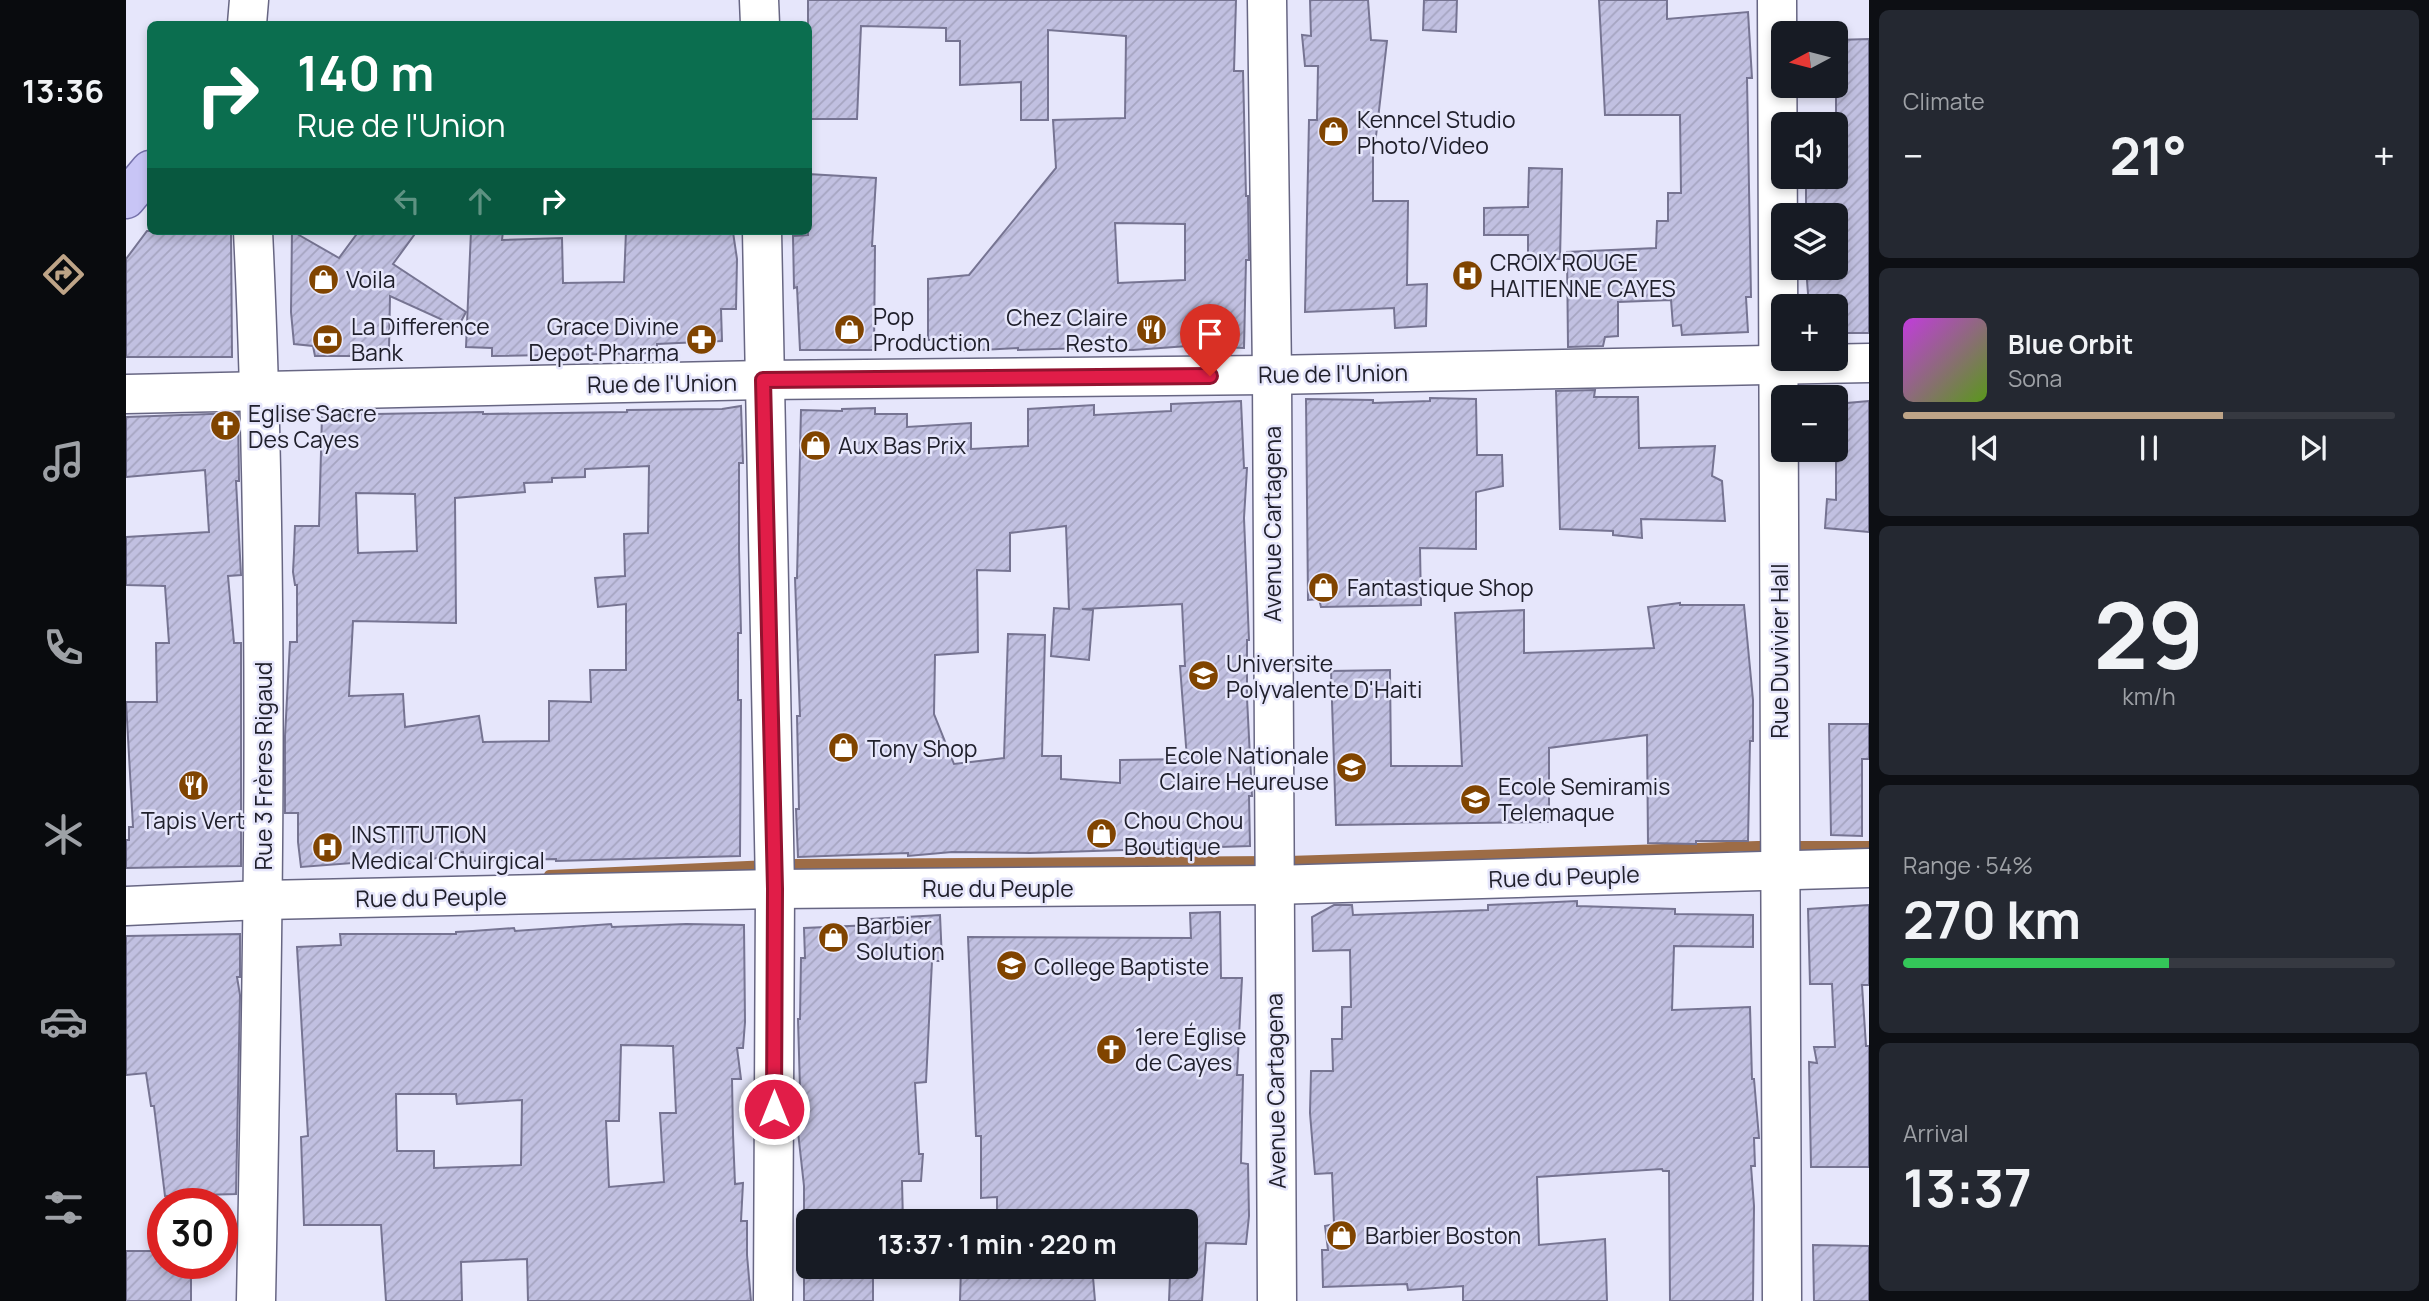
<!DOCTYPE html>
<meta charset="utf-8">
<style>
:root{--surface:#171b24;--page:#242831;--text:#f1f3f6;--muted:#9ea1a6;--line:#363941;--accent:#bea487}
body{margin:0;font-family:Manrope,sans-serif;background:var(--page);color:var(--text);height:100vh;display:flex;flex-direction:column;font-size:26px;white-space:nowrap}
*{box-sizing:border-box;margin:0}
p{font-size:23px;color:var(--muted)}
.icon{flex:none;width:38px;height:38px;fill:none;stroke:currentColor;stroke-width:2;stroke-linecap:round;stroke-linejoin:round}
.map{position:relative;flex:1;overflow:hidden}
.panel{display:flex;flex-direction:column;gap:10px;padding:10px;background:#0d0f14;width:560px}
.panel>*{flex:none}
.banner{position:absolute;left:21px;top:21px;width:665px;height:214px;border-radius:10px;box-shadow:0 4px 10px #0003;background:#0b6e4f;color:#fff;overflow:hidden}
.needle{width:46px;rotate:263deg}
.buttons{position:absolute;left:1645px;top:21px;display:grid;gap:14px}
.buttons a{display:grid;place-items:center;width:77px;height:77px;border-radius:10px;background:var(--surface);box-shadow:0 4px 10px #0003;font-size:35px}
.speed{position:absolute;left:21px;top:1188px;display:flex;gap:14px;font-size:35px;font-weight:700;text-align:center}
.speed>*{display:grid;place-content:center;width:91px;height:91px;border-radius:50%;background:var(--surface);box-shadow:0 4px 10px #0003;line-height:1}
.speed .limit{border:10px solid #d22;background:#fff;color:#111}
.pin{position:absolute;display:grid;place-items:center;width:60px;height:60px;color:#fff;margin:-72px -30px;border-radius:50% 50% 50% 0;rotate:-45deg;box-shadow:0 0 7px #0007}
.pin .icon{rotate:45deg}
.me{position:absolute;width:77px;margin:-38px;rotate:0deg;stroke-linejoin:round;filter:drop-shadow(0 0 5px #0008)}
.turn{display:flex;align-items:center;gap:24px;height:147px;padding:0 35px;font-size:32px}
.turn .icon{width:91px;height:91px;stroke-width:2.5}
.turn b{display:block;font-size:49px;line-height:60px}
.lanes{display:flex;align-items:center;height:66px;padding:0 35px;background:#0003;justify-content:center;gap:35px;direction:ltr}
.lanes .off{opacity:.35}
.big{font-size:52px;font-weight:700;line-height:1.1}
.panel .tile{flex:1;display:flex;flex-direction:column;justify-content:center;gap:10px;min-width:0;padding:0 24px;border-radius:10px;background:var(--page)}
.panel .dial{align-items:center;gap:0}
.dial b{font-size:91px;line-height:1}
.song{display:flex;align-items:center;gap:21px}
.cover{width:84px;height:84px;border-radius:10px;background:linear-gradient(135deg,hsl(290 70% 55%),hsl(90 70% 35%))}
.played{height:7px;border-radius:4px;background:linear-gradient(90deg,var(--accent) 65%,var(--line) 65%)}
.keys{display:flex;justify-content:space-around;direction:ltr}
.heat{display:flex;justify-content:space-between;align-items:center;font-size:38px;direction:ltr}
.charge{height:10px;border-radius:5px;background:linear-gradient(90deg,#34c759 54%,var(--line) 0)}
.trip{position:absolute;left:670px;top:1209px;width:402px;height:70px;border-radius:10px;background:var(--surface);box-shadow:0 4px 10px #0003;font-weight:700;line-height:70px;text-align:center}
main{display:flex;flex:1;min-height:0}
.dock{display:flex;flex-direction:column;width:126px;justify-content:space-around;align-items:center;background:#090b0e;color:var(--muted)}
.dock .icon{width:49px;height:49px}
.dock .active{color:var(--accent)}
.dock b{font-size:32px;color:var(--text)}
.map>svg:first-child{display:block}
.lines{fill:none;stroke-linecap:round;stroke-linejoin:round}
.stream{stroke:#9d6c46;stroke-width:10}
.building{fill:url(#building-hatch);stroke:#767492;stroke-width:2;fill-rule:evenodd}
.minor-casing{stroke:#676683;stroke-width:41}
.major-casing{stroke:#7672ab;stroke-width:41}
.minor{stroke:#fff;stroke-width:38}
.major{stroke:#c8c5f6;stroke-width:38}
.route-casing{stroke:#92132f;stroke-width:18}
.route{stroke:#e11d48;stroke-width:12}
.labels{text-anchor:middle;dominant-baseline:central;stroke-width:5;stroke-linejoin:round;paint-order:stroke}
.poi-label{font-size:23px;fill:#20202c;stroke:#e6e6fb;text-anchor:start}
.street-label{font-size:23px;fill:#20202c;stroke:#e6e6fb}
</style>
<main>
<nav class="dock">
<b>13:36</b>
<svg class="icon active" aria-label="directions" viewBox="0 0 24 24"><path d="M12 3l9 9-9 9-9-9zM9 14v-3h6M13 9l2 2-2 2"/></svg>
<svg class="icon" aria-label="music" viewBox="0 0 24 24"><path d="M9 18V5l10-2v13"/><circle cx="6" cy="18" r="3"/><circle cx="16" cy="16" r="3"/></svg>
<svg class="icon" aria-label="phone" viewBox="0 0 24 24"><path d="M5 4h4l2 5-3 2q2 4 5 5l2-3 5 2v4C11 20 4 13 5 4z"/></svg>
<svg class="icon" aria-label="climate" viewBox="0 0 24 24"><path d="M12 3v18M4 7l16 10M4 17L20 7"/></svg>
<svg class="icon" aria-label="car" viewBox="0 0 24 24"><path d="M5 17H2v-5l4-1 3-4h7l3 4 3 1v5h-3M9 17h6M6 11h13"/><circle cx="7" cy="17" r="2"/><circle cx="17" cy="17" r="2"/></svg>
<svg class="icon" aria-label="filters" viewBox="0 0 24 24"><path d="M4 7h16M4 17h16"/><circle cx="9" cy="7" r="2"/><circle cx="15" cy="17" r="2"/></svg>
</nav>
<div class="map">
<svg width="1743" height="1301" viewBox="0 0 1743 1301">
<defs>
<pattern id="building-hatch" width="6" height="6" patternUnits="userSpaceOnUse" patternTransform="scale(1.75)"><rect width="6" height="6" fill="#c1c0e1"/><path d="M-1 1l2-2M0 6l6-6M5 7l2-2" fill="none" stroke="#a6a5c1"/></pattern>
</defs>
<rect width="100%" height="100%" fill="#e6e6fb"/>
<g class="lines">
<polyline class="stream" points="423,875 665,864 1162,861 1632,846 1743,846"/>
</g>
<g class="building">
<path d="M682 0H1110L1108 71H1117L1120 196H1122L1123 260H1120L1118 348 1062 346 1007 350H963V348L892 350V348L838 351 837 338 802 340V279L843 275 930 168 927 120 999 118 1000 36 922 30V120H895V82L834 85V41H820V28L735 26 731 119H682ZM989 223 1059 224V280L992 283Z"/>
<polygon points="1184,0 1242,0 1245,40 1261,41 1249,145 1247,145 1247,201 1282,201 1281,285 1301,284 1300,326 1269,328 1268,308 1179,312 1183,120 1191,120 1192,66 1179,66 1176,35 1185,36"/>
<polygon points="1298,0 1331,0 1330,32 1297,30"/>
<polygon points="1473,0 1541,0 1541,19 1622,12 1626,78 1621,78 1625,297 1620,297 1622,332 1556,335 1555,325 1547,326 1545,300 1492,302 1492,336 1479,337 1477,346 1442,347 1441,252 1530,248 1531,221 1542,221 1542,193 1555,193 1554,115 1479,115"/>
<polygon points="1743,39 1743,333 1710,333 1710,306 1683,306 1680,268 1710,268 1710,215 1680,215 1680,187 1710,188 1710,40"/>
<polygon points="1403,168 1436,169 1434,259 1402,259 1402,235 1358,235 1358,208 1402,207"/>
<polygon points="682,174 750,178 746,246 749,246 748,350 674,350 671,287 668,288 667,236 682,235"/>
<polygon points="21,231 105,231 106,357 0,357 0,259"/>
<polygon points="166,231 213,258 233,231 291,231 267,264 340,312 332,327 264,296 263,349 230,348 230,356 189,356 187,346 168,344 165,312"/>
<polygon points="345,231 377,231 376,240 436,238 437,283 498,282 500,231 607,232 611,259 610,309 595,309 596,341 531,344 531,353 366,356 366,348 340,347"/>
<polygon points="1469,390 1468,397 1512,397 1513,448 1589,446 1586,476 1596,481 1599,521 1515,519 1516,538 1487,535 1487,531 1434,529 1430,391"/>
<polygon points="1304,398 1350,399 1351,455 1376,455 1377,486 1350,492 1350,549 1294,548 1295,605 1195,607 1193,599 1182,600 1180,399 1247,400 1247,403 1304,401"/>
<path d="M1115 401 1118 468H1121L1118 518 1123 640H1121V698L1126 796H1123L1124 846 904 853 826 852 782 856V853L672 857 670 809H673L671 716H674L669 578H671L675 410 716 411V409L749 408V414H781V427L845 423V449L902 446V409L968 405V415L1045 411V404ZM940 526 943 609 928 608 925 656 963 660 967 610 956 609 1056 604 1059 666H1054L1061 759 994 760V783L935 779V756H916L919 635 882 634 878 758 828 764 808 714 809 655 852 652 851 570 884 571V533Z"/>
<polygon points="1743,401 1743,532 1699,528 1701,499 1710,500 1710,404"/>
<path d="M615 406 617 463H613V549L615 633H612V700H615L614 856 430 861V859L338 861 337 852 280 865 279 859 175 867 172 842V813H159V736L164 642H171V585H169L167 572 168 553 169 526H193L196 415 357 412V414L501 412V410L596 409ZM523 466 522 533 498 534 499 576 469 578 472 607 500 604V670H464L465 702 423 701V741L357 742 353 716 279 727 277 694 223 696 227 621 330 623 329 498 399 492 398 483 426 482V478L459 477V469ZM230 493 289 494 291 551 232 553Z"/>
<polygon points="112,413 113,481 110,481 115,575 102,576 108,643 115,643 115,866 0,868 0,840 3,840 3,827 7,827 0,702 31,702 30,643 43,643 39,586 0,585 0,537 83,532 79,470 0,477 0,417"/>
<polygon points="1554,603 1554,605 1618,605 1627,700 1627,741 1624,741 1622,841 1570,841 1570,844 1522,843 1521,735 1423,748 1423,822 1210,825 1205,671 1264,670 1265,766 1336,766 1329,613 1398,610 1398,653 1528,648 1522,607"/>
<polygon points="1703,724 1743,724 1743,759 1736,759 1736,836 1705,835"/>
<polygon points="1451,901 1451,906 1549,909 1549,914 1627,915 1627,947 1548,946 1546,1010 1624,1007 1626,1079 1628,1079 1633,1138 1628,1138 1629,1166 1625,1166 1628,1206 1627,1301 1544,1301 1543,1171 1537,1171 1536,1169 1411,1177 1413,1245 1479,1239 1481,1301 1337,1301 1337,1286 1282,1290 1281,1284 1197,1287 1196,1250 1202,1250 1199,1226 1208,1224 1206,1173 1189,1174 1184,1113 1185,1071 1207,1071 1206,1039 1216,1039 1216,1007 1225,1007 1224,950 1187,951 1186,917 1208,905 1226,905 1227,915 1362,910 1362,905"/>
<polygon points="1743,905 1743,985 1736,985 1740,1046 1743,1046 1743,1167 1685,1167 1683,1062 1691,1063 1688,1047 1709,1047 1706,984 1684,984 1682,909"/>
<polygon points="1094,912 1095,978 1116,978 1111,1075 1117,1075 1115,1163 1122,1164 1123,1216 1120,1244 1080,1243 1076,1301 1043,1301 1044,1276 967,1277 969,1301 834,1301 835,1267 1060,1267 1060,1222 871,1222 871,1197 855,1198 855,1136 850,1136 842,937 1065,938 1064,913"/>
<polygon points="814,915 816,961 806,961 800,1082 789,1083 793,1154 797,1154 795,1181 776,1181 777,1222 682,1222 682,1267 747,1267 747,1301 678,1301 678,1186 671,1123 675,1124 672,1019 674,1019 675,958 679,958 678,928 746,925 745,919"/>
<path d="M485 924 486 927 560 924 618 925 619 1022 617 1048H611L615 1079H606L607 1134 609 1184 617 1183 615 1221H621V1255L625 1301H402L401 1259 335 1262 336 1301H260L255 1225H178L175 1137 182 1136 171 947 215 945 214 934H330V932L347 931 388 928 389 931ZM495 1045 547 1046 550 1113H534L538 1182 483 1187 480 1121H493ZM270 1094H330L331 1104 396 1100 395 1165 308 1168V1151H271Z"/>
<polygon points="114,934 114,977 111,977 114,995 110,1194 39,1196 28,1106 25,1106 20,1073 0,1075 0,936"/>
<polygon points="1687,1245 1743,1246 1743,1301 1688,1301"/>
<polygon points="0,1251 37,1251 37,1264 65,1264 65,1301 0,1301"/>
</g>
<g class="lines">
<defs>
<g id="minor">
<polyline points="633,0 634,24"/>
<polyline points="1141,0 1146,375 1151,1301"/>
<polyline points="1651,0 1656,1301"/>
<polyline points="121,24 123,0"/>
<path d="M127 231C144 587 137 944 130 1301"/>
<polyline points="636,231 649,889 647,1301"/>
<polyline points="0,394 637,380 1140,375 1743,363"/>
<polyline points="0,906 138,900 649,889 1147,885 1743,868"/>
</g>
<polyline id="major" points="0,199 24,170"/>
</defs>
<use href="#minor" class="minor-casing"/>
<use href="#major" class="major-casing"/>
<use href="#minor" class="minor"/>
<use href="#major" class="major"/>
</g>
<g class="lines">
<defs>
<polyline id="route" points="648,1109 649,889 637,380 1084,376"/>
</defs>
<use href="#route" class="route-casing"/>
<use href="#route" class="route"/>
</g>
<defs>
<symbol id="shop-disc" viewBox="-11 -11 22 22"><circle r="9.5" fill="#804400" stroke="#e6e6fb"/><path d="M-5-2.5h2.3a2.7 3.5 0 0 1 5.4 0H5L5.5 6h-11ZM-1.5-2.5h3a1.5 2.3 0 0 0-3 0Z" fill="#fff"/></symbol>
<symbol id="hospital-disc" viewBox="-11 -11 22 22"><circle r="9.5" fill="#804400" stroke="#e6e6fb"/><path d="M-5-5h3v3.5h4V-5h3V5h-3V1.5h-4V5h-3Z" fill="#fff"/></symbol>
<symbol id="restaurant-disc" viewBox="-11 -11 22 22"><circle r="9.5" fill="#804400" stroke="#e6e6fb"/><path d="M-5-6h1v4h1v-4h1v4h1v-4h1v5L-1.5 .5V6h-2V.5L-5-1ZM5-6V6H3V1.5H1.5Q1.5-4 5-6Z" fill="#fff"/></symbol>
<symbol id="bank-disc" viewBox="-11 -11 22 22"><circle r="9.5" fill="#804400" stroke="#e6e6fb"/><path d="M-6-4H6V4H-6ZM0-2.3a2.3 2.3 0 1 0 0 4.6a2.3 2.3 0 1 0 0-4.6Z" fill="#fff"/></symbol>
<symbol id="pharmacy-disc" viewBox="-11 -11 22 22"><circle r="9.5" fill="#804400" stroke="#e6e6fb"/><path d="M-2-6h4v4h4v4h-4v4h-4v-4h-4v-4h4Z" fill="#fff"/></symbol>
<symbol id="church-disc" viewBox="-11 -11 22 22"><circle r="9.5" fill="#804400" stroke="#e6e6fb"/><path d="M-1.2-6h2.4v3.5h3.3v2.4h-3.3V6h-2.4V-.1h-3.3v-2.4h3.3Z" fill="#fff"/></symbol>
<symbol id="university-disc" viewBox="-11 -11 22 22"><circle r="9.5" fill="#804400" stroke="#e6e6fb"/><path d="M0-5L7-2L0 1L-7-2ZM-4 1L0 2.5L4 1V4Q0 6-4 4Z" fill="#fff"/></symbol>
<symbol id="school-disc" viewBox="-11 -11 22 22"><circle r="9.5" fill="#804400" stroke="#e6e6fb"/><path d="M0-5L7-2L0 1L-7-2ZM-4 1L0 2.5L4 1V4Q0 6-4 4Z" fill="#fff"/></symbol>
</defs>
<g fill-rule="evenodd">
<use href="#shop-disc" x="1190" y="114" width="35" height="35"/>
<use href="#hospital-disc" x="1324" y="258" width="35" height="35"/>
<use href="#shop-disc" x="180" y="262" width="35" height="35"/>
<use href="#shop-disc" x="706" y="312" width="35" height="35"/>
<use href="#restaurant-disc" x="1008" y="312" width="35" height="35"/>
<use href="#bank-disc" x="184" y="322" width="35" height="35"/>
<use href="#pharmacy-disc" x="558" y="322" width="35" height="35"/>
<use href="#church-disc" x="82" y="408" width="35" height="35"/>
<use href="#shop-disc" x="672" y="428" width="35" height="35"/>
<use href="#shop-disc" x="1180" y="570" width="35" height="35"/>
<use href="#university-disc" x="1060" y="658" width="35" height="35"/>
<use href="#shop-disc" x="700" y="730" width="35" height="35"/>
<use href="#school-disc" x="1208" y="750" width="35" height="35"/>
<use href="#restaurant-disc" x="50" y="768" width="35" height="35"/>
<use href="#school-disc" x="1332" y="782" width="35" height="35"/>
<use href="#shop-disc" x="958" y="816" width="35" height="35"/>
<use href="#hospital-disc" x="184" y="830" width="35" height="35"/>
<use href="#shop-disc" x="690" y="920" width="35" height="35"/>
<use href="#university-disc" x="868" y="948" width="35" height="35"/>
<use href="#church-disc" x="968" y="1032" width="35" height="35"/>
<use href="#shop-disc" x="1198" y="1218" width="35" height="35"/>
</g>
<g class="labels">
<g class="poi-label">
<text x="1231" y="119">Kenncel Studio<tspan x="1231" dy="26">Photo/Video</tspan></text>
<text x="1364" y="262">CROIX ROUGE<tspan x="1364" dy="26">HAITIENNE CAYES</tspan></text>
<text x="220" y="279">Voila</text>
<text x="747" y="316">Pop<tspan x="747" dy="26">Production</tspan></text>
<text x="1002" y="317" text-anchor="end">Chez Claire<tspan x="1002" dy="26">Resto</tspan></text>
<text x="225" y="326">La Difference<tspan x="225" dy="26">Bank</tspan></text>
<text x="553" y="326" text-anchor="end">Grace Divine<tspan x="553" dy="26">Depot Pharma</tspan></text>
<text x="122" y="413">Eglise Sacre<tspan x="122" dy="26">Des Cayes</tspan></text>
<text x="712" y="445">Aux Bas Prix</text>
<text x="1221" y="587">Fantastique Shop</text>
<text x="1100" y="663">Universite<tspan x="1100" dy="26">Polyvalente D'Haiti</tspan></text>
<text x="741" y="748">Tony Shop</text>
<text x="1203" y="755" text-anchor="end">Ecole Nationale<tspan x="1203" dy="26">Claire Heureuse</tspan></text>
<text x="1372" y="786">Ecole Semiramis<tspan x="1372" dy="26">Telemaque</tspan></text>
<text x="67" y="820" text-anchor="middle">Tapis Vert</text>
<text x="998" y="820">Chou Chou<tspan x="998" dy="26">Boutique</tspan></text>
<text x="225" y="834">INSTITUTION<tspan x="225" dy="26">Medical Chuirgical</tspan></text>
<text x="730" y="925">Barbier<tspan x="730" dy="26">Solution</tspan></text>
<text x="908" y="966">College Baptiste</text>
<text x="1009" y="1036">1ere Église<tspan x="1009" dy="26">de Cayes</tspan></text>
<text x="1239" y="1235">Barbier Boston</text>
</g>
<g class="street-label">
<text transform="translate(1207 373) rotate(-1)">Rue de l'Union</text>
<text transform="translate(536 383) rotate(-1)">Rue de l'Union</text>
<text transform="translate(1146 524) rotate(-90)">Avenue Cartagena</text>
<text transform="translate(1653 651) rotate(-90)">Rue Duvivier Hall</text>
<text transform="translate(137 766) rotate(-90)">Rue 3 Frères Rigaud</text>
<text transform="translate(1438 876) rotate(-2)">Rue du Peuple</text>
<text x="872" y="888">Rue du Peuple</text>
<text transform="translate(305 897) rotate(-1)">Rue du Peuple</text>
<text transform="translate(1149 1091) rotate(-91)">Avenue Cartagena</text>
</g>
</g>
</svg>
<div class="buttons">
<a><svg class="needle" viewBox="-14 -14 28 28"><path d="M0-13l5 13h-10z" fill="#e53935"/><path d="M0 13l5-13h-10z" fill="#9ea1a6"/></svg></a>
<a><svg class="icon" aria-label="sound" viewBox="0 0 24 24"><path d="M4 9h4l5-4v14l-5-4H4zM17 9q2 3 0 6"/></svg></a>
<a><svg class="icon" aria-label="layers" viewBox="0 0 24 24"><path d="M12 4l9 5-9 5-9-5zM3 14l9 5 9-5"/></svg></a>
<a>+</a>
<a>−</a>
</div>
<div class="speed"><div class="limit">30</div></div>
<div class="pin" style="left:1084px;top:376px;background:#d93025"><svg class="icon" aria-label="arrive" viewBox="0 0 24 24"><path d="M6 21V4h12l-3 4 3 4H6"/></svg></div>
<svg class="me" style="left:648px;top:1109px" viewBox="-20 -20 40 40"><circle r="17" fill="#e11d48" stroke="#fff" stroke-width="3"/><path d="M0-11L8 9 0 5-8 9z" fill="#fff"/></svg>
<div class="trip">13:37 · 1 min · 220 m</div>
<div class="banner">
<div class="turn"><svg class="icon" aria-label="right" viewBox="0 0 24 24"><path d="M7 20v-9h11M14 6l5 5-5 5"/></svg><div><b>140 m</b>Rue de l'Union</div></div>
<div class="lanes"><svg class="icon off" aria-label="left" viewBox="0 0 24 24"><path d="M17 20v-9H6M10 6l-5 5 5 5"/></svg><svg class="icon off" aria-label="ahead" viewBox="0 0 24 24"><path d="M12 20V5M6 11l6-6 6 6"/></svg><svg class="icon" aria-label="right" viewBox="0 0 24 24"><path d="M7 20v-9h11M14 6l5 5-5 5"/></svg></div>
</div>
</div>
<section class="panel">
<div class="tile"><p>Climate</p>
<div class="heat"><a>−</a><b class="big">21°</b><a>+</a></div>
</div>
<div class="tile">
<div class="song"><i class="cover"></i><div><b>Blue Orbit</b><p>Sona</p></div></div>
<div class="played"></div>
<div class="keys"><svg class="icon" aria-label="previous" viewBox="0 0 24 24"><path d="M18 5L8 12l10 7zM5 5v14"/></svg><svg class="icon" aria-label="pause" viewBox="0 0 24 24"><path d="M8 5v14M16 5v14"/></svg><svg class="icon" aria-label="next" viewBox="0 0 24 24"><path d="M6 5l10 7-10 7zM19 5v14"/></svg></div>
</div>
<div class="tile dial"><b>29</b><p>km/h</p></div>
<div class="tile"><p>Range · 54%</p><b class="big">270 km</b><div class="charge"></div></div>
<div class="tile"><p>Arrival</p><b class="big">13:37</b></div>
</section>
</main>
